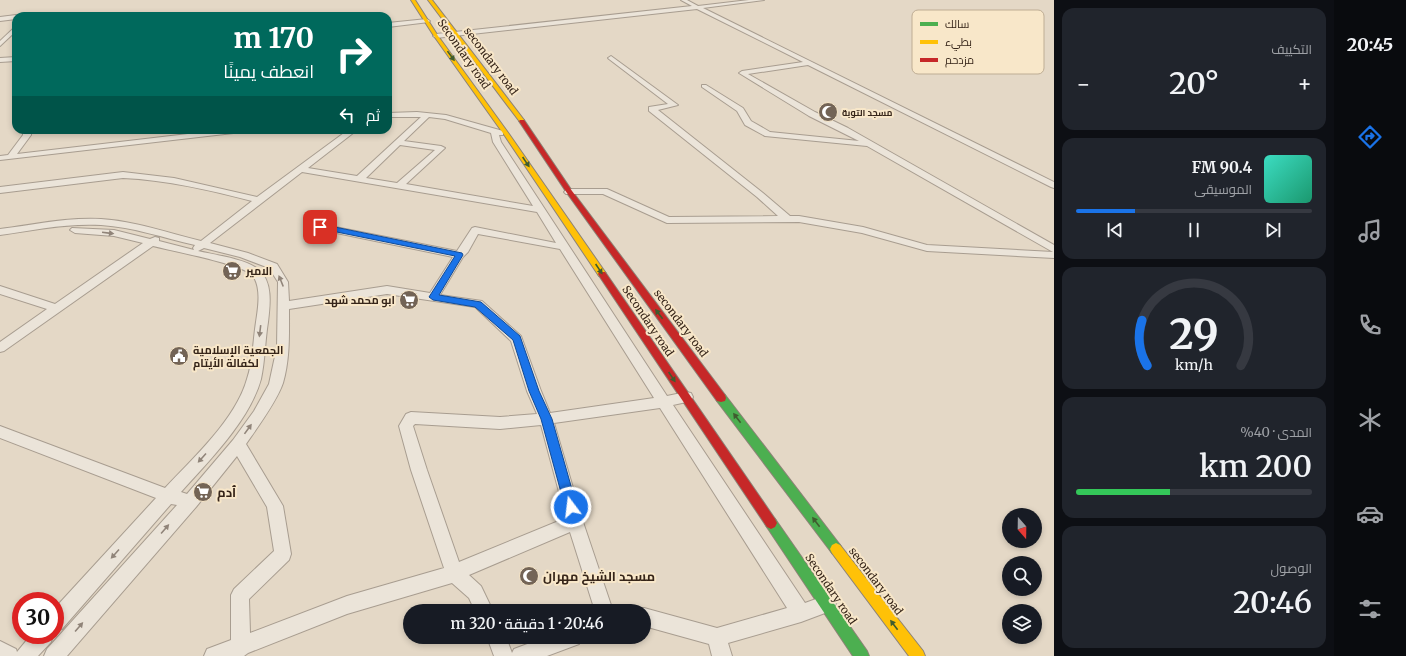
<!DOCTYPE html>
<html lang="ar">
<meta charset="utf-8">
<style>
:root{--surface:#171b24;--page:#20242c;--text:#f1f3f6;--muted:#9ea1a6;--line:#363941;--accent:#1a73e8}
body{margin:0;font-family:Merriweather,Cairo,serif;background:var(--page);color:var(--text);direction:rtl;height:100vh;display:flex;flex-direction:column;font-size:15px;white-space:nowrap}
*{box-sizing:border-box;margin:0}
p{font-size:13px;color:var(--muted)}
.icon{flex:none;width:22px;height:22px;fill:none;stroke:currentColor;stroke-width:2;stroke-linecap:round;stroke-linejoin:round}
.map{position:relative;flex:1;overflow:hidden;direction:ltr}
.side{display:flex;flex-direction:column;gap:8px;padding:8px;background:#0d0f14;width:280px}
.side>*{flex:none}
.hud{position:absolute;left:12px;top:12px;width:380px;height:122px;border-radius:12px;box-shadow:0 2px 6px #0003;direction:rtl;background:#00695c;color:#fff;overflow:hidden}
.needle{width:26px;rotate:160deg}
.fabs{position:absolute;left:1002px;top:508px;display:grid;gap:8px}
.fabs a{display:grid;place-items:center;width:40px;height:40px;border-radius:50%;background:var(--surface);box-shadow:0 2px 6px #0003;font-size:20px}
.speed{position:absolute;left:12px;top:592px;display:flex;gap:8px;font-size:20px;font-weight:700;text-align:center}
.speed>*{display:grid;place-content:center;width:52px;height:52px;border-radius:50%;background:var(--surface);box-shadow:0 2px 6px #0003;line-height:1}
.speed .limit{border:6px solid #d22;background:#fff;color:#111}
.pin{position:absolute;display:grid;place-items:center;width:34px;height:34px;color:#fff;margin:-17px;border-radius:8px;box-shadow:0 2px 6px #0006}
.me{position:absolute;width:44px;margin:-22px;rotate:345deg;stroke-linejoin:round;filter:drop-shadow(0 0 3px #0008)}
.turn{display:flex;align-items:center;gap:14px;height:84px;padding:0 12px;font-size:18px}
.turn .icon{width:52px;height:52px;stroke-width:2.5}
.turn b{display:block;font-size:28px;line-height:34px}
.then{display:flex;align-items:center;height:38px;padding:0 12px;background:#0003;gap:8px;font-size:15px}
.big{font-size:30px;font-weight:600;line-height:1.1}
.side .card{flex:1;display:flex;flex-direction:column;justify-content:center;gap:6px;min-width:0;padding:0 14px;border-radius:12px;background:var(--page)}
.side .dial{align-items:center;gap:0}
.dial svg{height:104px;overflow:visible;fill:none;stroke:var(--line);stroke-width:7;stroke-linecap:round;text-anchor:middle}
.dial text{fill:var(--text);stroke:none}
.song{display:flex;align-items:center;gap:12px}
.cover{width:48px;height:48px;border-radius:6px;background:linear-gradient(135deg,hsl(170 70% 55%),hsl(160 70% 35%))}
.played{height:4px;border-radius:2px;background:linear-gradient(90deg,var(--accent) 25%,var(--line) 25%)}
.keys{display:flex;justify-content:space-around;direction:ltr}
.heat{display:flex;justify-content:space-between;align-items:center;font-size:22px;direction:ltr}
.charge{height:6px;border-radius:3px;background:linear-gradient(90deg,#34c759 40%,var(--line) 0)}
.trip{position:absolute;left:403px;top:604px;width:248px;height:40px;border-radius:20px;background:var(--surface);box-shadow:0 2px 6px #0003;font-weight:600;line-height:40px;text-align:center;direction:rtl}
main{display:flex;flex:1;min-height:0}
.tab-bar{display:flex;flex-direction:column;width:72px;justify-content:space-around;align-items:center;background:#090b0e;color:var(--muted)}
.tab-bar .icon{width:28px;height:28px}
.tab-bar .selected{color:var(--accent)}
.tab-bar b{font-size:18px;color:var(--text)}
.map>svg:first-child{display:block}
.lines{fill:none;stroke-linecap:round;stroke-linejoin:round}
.street-casing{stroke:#a89d90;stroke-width:2}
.fast-casing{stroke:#8d8377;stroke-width:2}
.slow-casing{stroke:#8d8377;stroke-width:2}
.jam-casing{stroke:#8d8377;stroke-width:2}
.street{fill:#ebe4d9;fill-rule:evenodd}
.fast{fill:#4caf50;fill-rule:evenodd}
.slow{fill:#ffc107;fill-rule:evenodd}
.jam{fill:#c62828;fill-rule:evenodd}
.oneway{fill:#3f5c2f}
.oneway2{fill:#908479}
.route{fill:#1a73e8;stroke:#114b97}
.labels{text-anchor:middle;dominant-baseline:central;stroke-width:4;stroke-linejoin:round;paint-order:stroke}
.far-poi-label{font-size:9px;font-weight:bold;fill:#362519;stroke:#f8e7c9;text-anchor:start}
.street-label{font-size:11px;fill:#362519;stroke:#f8e7c9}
.poi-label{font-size:11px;font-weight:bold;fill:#362519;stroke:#f8e7c9;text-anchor:start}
.near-poi-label{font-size:13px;font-weight:bold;fill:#362519;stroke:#f8e7c9;text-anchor:start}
.key{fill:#f8e7c9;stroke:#bead94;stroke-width:1}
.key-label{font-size:11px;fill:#362519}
</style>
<main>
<nav class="tab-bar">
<b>20:45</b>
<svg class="icon selected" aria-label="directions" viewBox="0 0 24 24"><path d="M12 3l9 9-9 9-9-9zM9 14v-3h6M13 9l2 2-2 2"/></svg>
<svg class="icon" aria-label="music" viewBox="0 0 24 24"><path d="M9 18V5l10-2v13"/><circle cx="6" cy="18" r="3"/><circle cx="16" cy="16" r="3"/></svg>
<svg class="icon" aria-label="phone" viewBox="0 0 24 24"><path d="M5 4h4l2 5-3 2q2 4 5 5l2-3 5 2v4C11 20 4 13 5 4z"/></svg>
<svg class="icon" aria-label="climate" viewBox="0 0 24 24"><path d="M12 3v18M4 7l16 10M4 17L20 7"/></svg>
<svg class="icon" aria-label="car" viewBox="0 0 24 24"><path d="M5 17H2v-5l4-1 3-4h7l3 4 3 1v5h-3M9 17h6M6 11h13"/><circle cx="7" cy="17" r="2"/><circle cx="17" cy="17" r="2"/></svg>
<svg class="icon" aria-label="filters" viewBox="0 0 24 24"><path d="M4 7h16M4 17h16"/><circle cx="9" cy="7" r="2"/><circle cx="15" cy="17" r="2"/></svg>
</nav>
<section class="side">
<div class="card"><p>التكييف</p>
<div class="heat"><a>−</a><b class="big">20°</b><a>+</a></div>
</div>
<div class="card">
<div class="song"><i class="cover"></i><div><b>90.4 FM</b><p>الموسيقى</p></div></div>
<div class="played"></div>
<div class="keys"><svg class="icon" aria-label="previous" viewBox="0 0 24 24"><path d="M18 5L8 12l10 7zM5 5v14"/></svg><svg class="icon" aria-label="pause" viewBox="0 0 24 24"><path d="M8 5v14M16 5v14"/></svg><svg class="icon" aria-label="next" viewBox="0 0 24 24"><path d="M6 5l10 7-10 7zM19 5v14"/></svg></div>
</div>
<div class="card dial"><svg viewBox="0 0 100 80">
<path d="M14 69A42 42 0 1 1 86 69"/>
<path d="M14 69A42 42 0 0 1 10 34" stroke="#1a73e8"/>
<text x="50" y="56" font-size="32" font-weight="700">29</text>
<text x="50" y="72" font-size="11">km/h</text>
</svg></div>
<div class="card"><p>المدى · 40%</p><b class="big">200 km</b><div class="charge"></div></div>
<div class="card"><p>الوصول</p><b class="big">20:46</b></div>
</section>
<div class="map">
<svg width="1054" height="656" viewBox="0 0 1054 656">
<rect width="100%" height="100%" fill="#e4d8c6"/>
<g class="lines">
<defs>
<g id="street">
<polygon points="681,0 687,0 698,6 749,0 764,0 703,8 1054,182 1054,188 1051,187 808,65 748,74 815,112 848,128 1054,245 1054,258 927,251 862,233 799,222 667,223 603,194 566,194 564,192 566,190 569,189 607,189 669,217 778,216 757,197 649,111 649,107 668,104 609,59 608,58 611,56 678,105 658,110 763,193 790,216 799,216 863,227 927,245 1053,252 867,146 765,136 745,125 737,111 702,87 702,85 706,85 743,108 751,121 770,132 859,141 809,116 739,73 742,71 803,62 697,9 436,38 433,36 436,34 692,6"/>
<polygon points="16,15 18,16 16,16 16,19 0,21 0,17"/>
<polygon points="427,19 430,21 429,22 388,27 388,23"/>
<polygon points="16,26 16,31 0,46 0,41"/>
<polygon points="16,57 16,61 0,62 0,58"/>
<path d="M417 112 446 115 503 131V135H499L501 142 667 396 686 392 691 393 693 397 691 401 673 405 805 603 827 595 833 598 836 604 833 610 801 622 728 643 732 656H712L709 644 644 626V611H637L644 608 717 628 787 608 660 408 554 423 583 522 613 611H595L570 532 469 575 481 586 493 611H475L469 598 452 583 347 614 248 653 244 656H204L207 649 231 640V595L234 589 274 551 267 507 237 456 196 507 67 656H44L47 649 177 505 171 504 62 629 55 631V608L156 498 0 438V426L165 488C193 458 236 419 247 379 253 362 253 341 256 322 258 309 262 286 252 275 242 264 172 251 153 246L4 351 0 352V342L47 309 0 294V286L55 304 143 243 114 236 75 233 70 230 72 228 114 230 150 239 155 237 159 238V241L194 250 193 248 195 245C164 238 133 227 101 225 68 223 33 230 0 235V229C33 225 68 217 101 219 135 221 168 233 201 241L252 201C209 190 167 180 123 178L0 193V187L123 172 174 178 257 197 348 130H357L308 168 357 176 421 117H388V113ZM429 117 445 119 491 133 493 142 533 206 406 184 445 148 441 146 404 141ZM400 145 435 150 397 183 366 178ZM302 172 537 212 556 243 475 227 472 228 457 251 320 224 315 227 317 229 453 257 430 293 387 286 289 301 288 282 277 264 248 253 210 243ZM478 234 560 249 654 398 550 413 541 391 521 336 482 301 440 295 463 257 468 252ZM204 248 240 257 269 268 278 282 277 347 269 384 254 411 233 440 187 494 181 492C209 461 250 420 261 379 265 361 265 340 268 322 270 305 273 282 259 270 247 259 215 255 198 251ZM387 294 475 307 511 341 527 391 537 414 500 417 411 412 406 414 399 426 411 470 444 568 347 596 250 633 249 599 289 560 291 554 283 506 246 444C257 428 277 401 283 383 290 359 289 334 289 309ZM415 424 500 429 541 425 566 518 459 562 427 470 413 426Z"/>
<polygon points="23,130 31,130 31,135 17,154 222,130 246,130 242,132 0,160 0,156 8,155 23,135"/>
<polygon points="31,635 53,635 51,642 38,656 0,656 0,641 16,649 17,652"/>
<polygon points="487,637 506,637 512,653 514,649 546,637 581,637 579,644 547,656 494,656"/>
</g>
<g id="fast">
<polygon points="721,394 725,395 840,545 842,549 840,553 836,555 832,553 717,401 716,398 717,395"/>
<polygon points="771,517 775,519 867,651 869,656 853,656 767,527 765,523 767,519"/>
</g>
<g id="slow">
<polygon points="411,0 415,0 438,36 509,134 605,272 606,274 605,276 599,276 505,136 434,36"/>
<polygon points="428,0 432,0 524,120 524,122 520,122"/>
<polygon points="836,543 840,545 923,651 925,656 909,656 832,553 830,549 832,545"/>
</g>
<g id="jam">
<polygon points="520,120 524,120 572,191 725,395 726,398 725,401 721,402 717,401 567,193 519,121"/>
<polygon points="599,272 605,272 775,519 777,523 775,527 771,529 767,527 598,274"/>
</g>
</defs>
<use href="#street" class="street-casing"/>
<use href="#fast" class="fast-casing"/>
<use href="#slow" class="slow-casing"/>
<use href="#jam" class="jam-casing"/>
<use href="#street" class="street"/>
<use href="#fast" class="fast"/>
<use href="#slow" class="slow"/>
<use href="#jam" class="jam"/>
</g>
<defs><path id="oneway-solid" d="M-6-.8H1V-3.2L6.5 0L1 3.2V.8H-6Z"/></defs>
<g class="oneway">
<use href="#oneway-solid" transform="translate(451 56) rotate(54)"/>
<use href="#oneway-solid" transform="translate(526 162) rotate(56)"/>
<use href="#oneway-solid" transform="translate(599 269) rotate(56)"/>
<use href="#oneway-solid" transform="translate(659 314) rotate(-127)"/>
<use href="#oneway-solid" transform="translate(672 377) rotate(56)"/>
<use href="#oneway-solid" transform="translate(737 418) rotate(-127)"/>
<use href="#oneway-solid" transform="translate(816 522) rotate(-127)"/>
<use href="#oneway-solid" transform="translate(894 625) rotate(-127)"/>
</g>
<g class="oneway2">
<use href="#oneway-solid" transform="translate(108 233) rotate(7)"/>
<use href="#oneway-solid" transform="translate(281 281) rotate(-112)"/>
<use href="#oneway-solid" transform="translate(260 331) rotate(97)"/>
<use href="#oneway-solid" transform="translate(248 429) rotate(-54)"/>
<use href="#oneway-solid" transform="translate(202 458) rotate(132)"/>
<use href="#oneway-solid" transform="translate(165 529) rotate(-49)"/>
<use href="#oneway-solid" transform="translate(115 554) rotate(132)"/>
<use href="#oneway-solid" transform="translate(79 627) rotate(-49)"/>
</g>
<polygon class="route" points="320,224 462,253 463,255 439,295 481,302 520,336 539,391 552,419 577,507 575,511 571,512 566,511 565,507 541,419 529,391 513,340 475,307 433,300 429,297 455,256 317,228 317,225"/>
<defs>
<symbol id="mosque-disc" viewBox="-11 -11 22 22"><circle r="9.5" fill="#736456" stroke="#f8e7c9"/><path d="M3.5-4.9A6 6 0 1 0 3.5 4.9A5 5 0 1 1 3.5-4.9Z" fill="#fff"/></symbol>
<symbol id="supermarket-disc" viewBox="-11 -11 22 22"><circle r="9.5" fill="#736456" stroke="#f8e7c9"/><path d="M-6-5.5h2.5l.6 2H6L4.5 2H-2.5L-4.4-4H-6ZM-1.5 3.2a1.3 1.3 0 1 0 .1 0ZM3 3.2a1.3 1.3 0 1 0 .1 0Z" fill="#fff"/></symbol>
<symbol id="civic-disc" viewBox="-11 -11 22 22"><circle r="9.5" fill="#736456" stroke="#f8e7c9"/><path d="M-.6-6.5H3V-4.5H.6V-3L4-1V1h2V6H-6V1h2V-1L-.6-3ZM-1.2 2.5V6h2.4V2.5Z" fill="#fff"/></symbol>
</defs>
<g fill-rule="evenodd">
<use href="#mosque-disc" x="817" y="101" width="22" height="22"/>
<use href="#supermarket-disc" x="221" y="260" width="22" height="22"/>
<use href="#supermarket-disc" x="398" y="289" width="22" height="22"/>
<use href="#civic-disc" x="168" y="345" width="22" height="22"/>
<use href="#supermarket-disc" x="192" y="481" width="22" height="22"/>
<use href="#mosque-disc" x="518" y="565" width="22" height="22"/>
</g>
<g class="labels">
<g class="far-poi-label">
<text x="842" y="112">مسجد التوبة</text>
</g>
<g class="street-label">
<text transform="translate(464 54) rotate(55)">Secondary road</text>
<text transform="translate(491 61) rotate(53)">secondary road</text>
<text transform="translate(648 321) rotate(56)">Secondary road</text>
<text transform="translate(681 323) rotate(53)">secondary road</text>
<text transform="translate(876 581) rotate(53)">secondary road</text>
<text transform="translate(831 589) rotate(56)">Secondary road</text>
</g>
<g class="poi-label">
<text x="246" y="271">الامير</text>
<text x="395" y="300" text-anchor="end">ابو محمد شهد</text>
<text x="193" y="350">الجمعية الإسلامية<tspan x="193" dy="13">لكفالة الأيتام</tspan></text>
</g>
<g class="near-poi-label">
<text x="217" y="492">ٱدم</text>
<text x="543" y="576">مسجد الشيخ مهران</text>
</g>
</g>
<rect x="912" y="10" width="132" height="64" rx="6" class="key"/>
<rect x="920" y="22" width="18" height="4" fill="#4caf50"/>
<rect x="920" y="40" width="18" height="4" fill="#ffc107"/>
<rect x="920" y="58" width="18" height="4" fill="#c62828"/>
<g class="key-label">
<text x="945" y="28">سالك</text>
<text x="945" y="46">بطيء</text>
<text x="945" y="64">مزدحم</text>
</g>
</svg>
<div class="fabs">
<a><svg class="needle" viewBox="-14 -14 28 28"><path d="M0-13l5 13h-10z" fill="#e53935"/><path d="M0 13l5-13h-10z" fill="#9ea1a6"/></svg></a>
<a><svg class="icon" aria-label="search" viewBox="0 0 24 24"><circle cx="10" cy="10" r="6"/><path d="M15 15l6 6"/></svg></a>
<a><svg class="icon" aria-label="layers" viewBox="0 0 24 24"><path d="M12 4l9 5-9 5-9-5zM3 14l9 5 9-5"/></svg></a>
</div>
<div class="speed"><div class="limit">30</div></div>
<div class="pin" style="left:320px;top:227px;background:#d93025"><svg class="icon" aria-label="arrive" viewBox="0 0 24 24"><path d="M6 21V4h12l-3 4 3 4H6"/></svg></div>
<svg class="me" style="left:571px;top:507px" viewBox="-20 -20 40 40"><circle r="17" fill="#1a73e8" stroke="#fff" stroke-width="3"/><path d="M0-11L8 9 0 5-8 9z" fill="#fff"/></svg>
<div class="trip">20:46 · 1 دقيقة · 320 m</div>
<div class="hud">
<div class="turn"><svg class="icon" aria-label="right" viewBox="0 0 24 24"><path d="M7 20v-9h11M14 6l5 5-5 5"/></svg><div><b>170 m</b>انعطف يمينًا</div></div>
<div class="then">ثم<svg class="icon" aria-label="left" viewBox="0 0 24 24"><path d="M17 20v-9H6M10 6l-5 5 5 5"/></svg></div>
</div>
</div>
</main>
